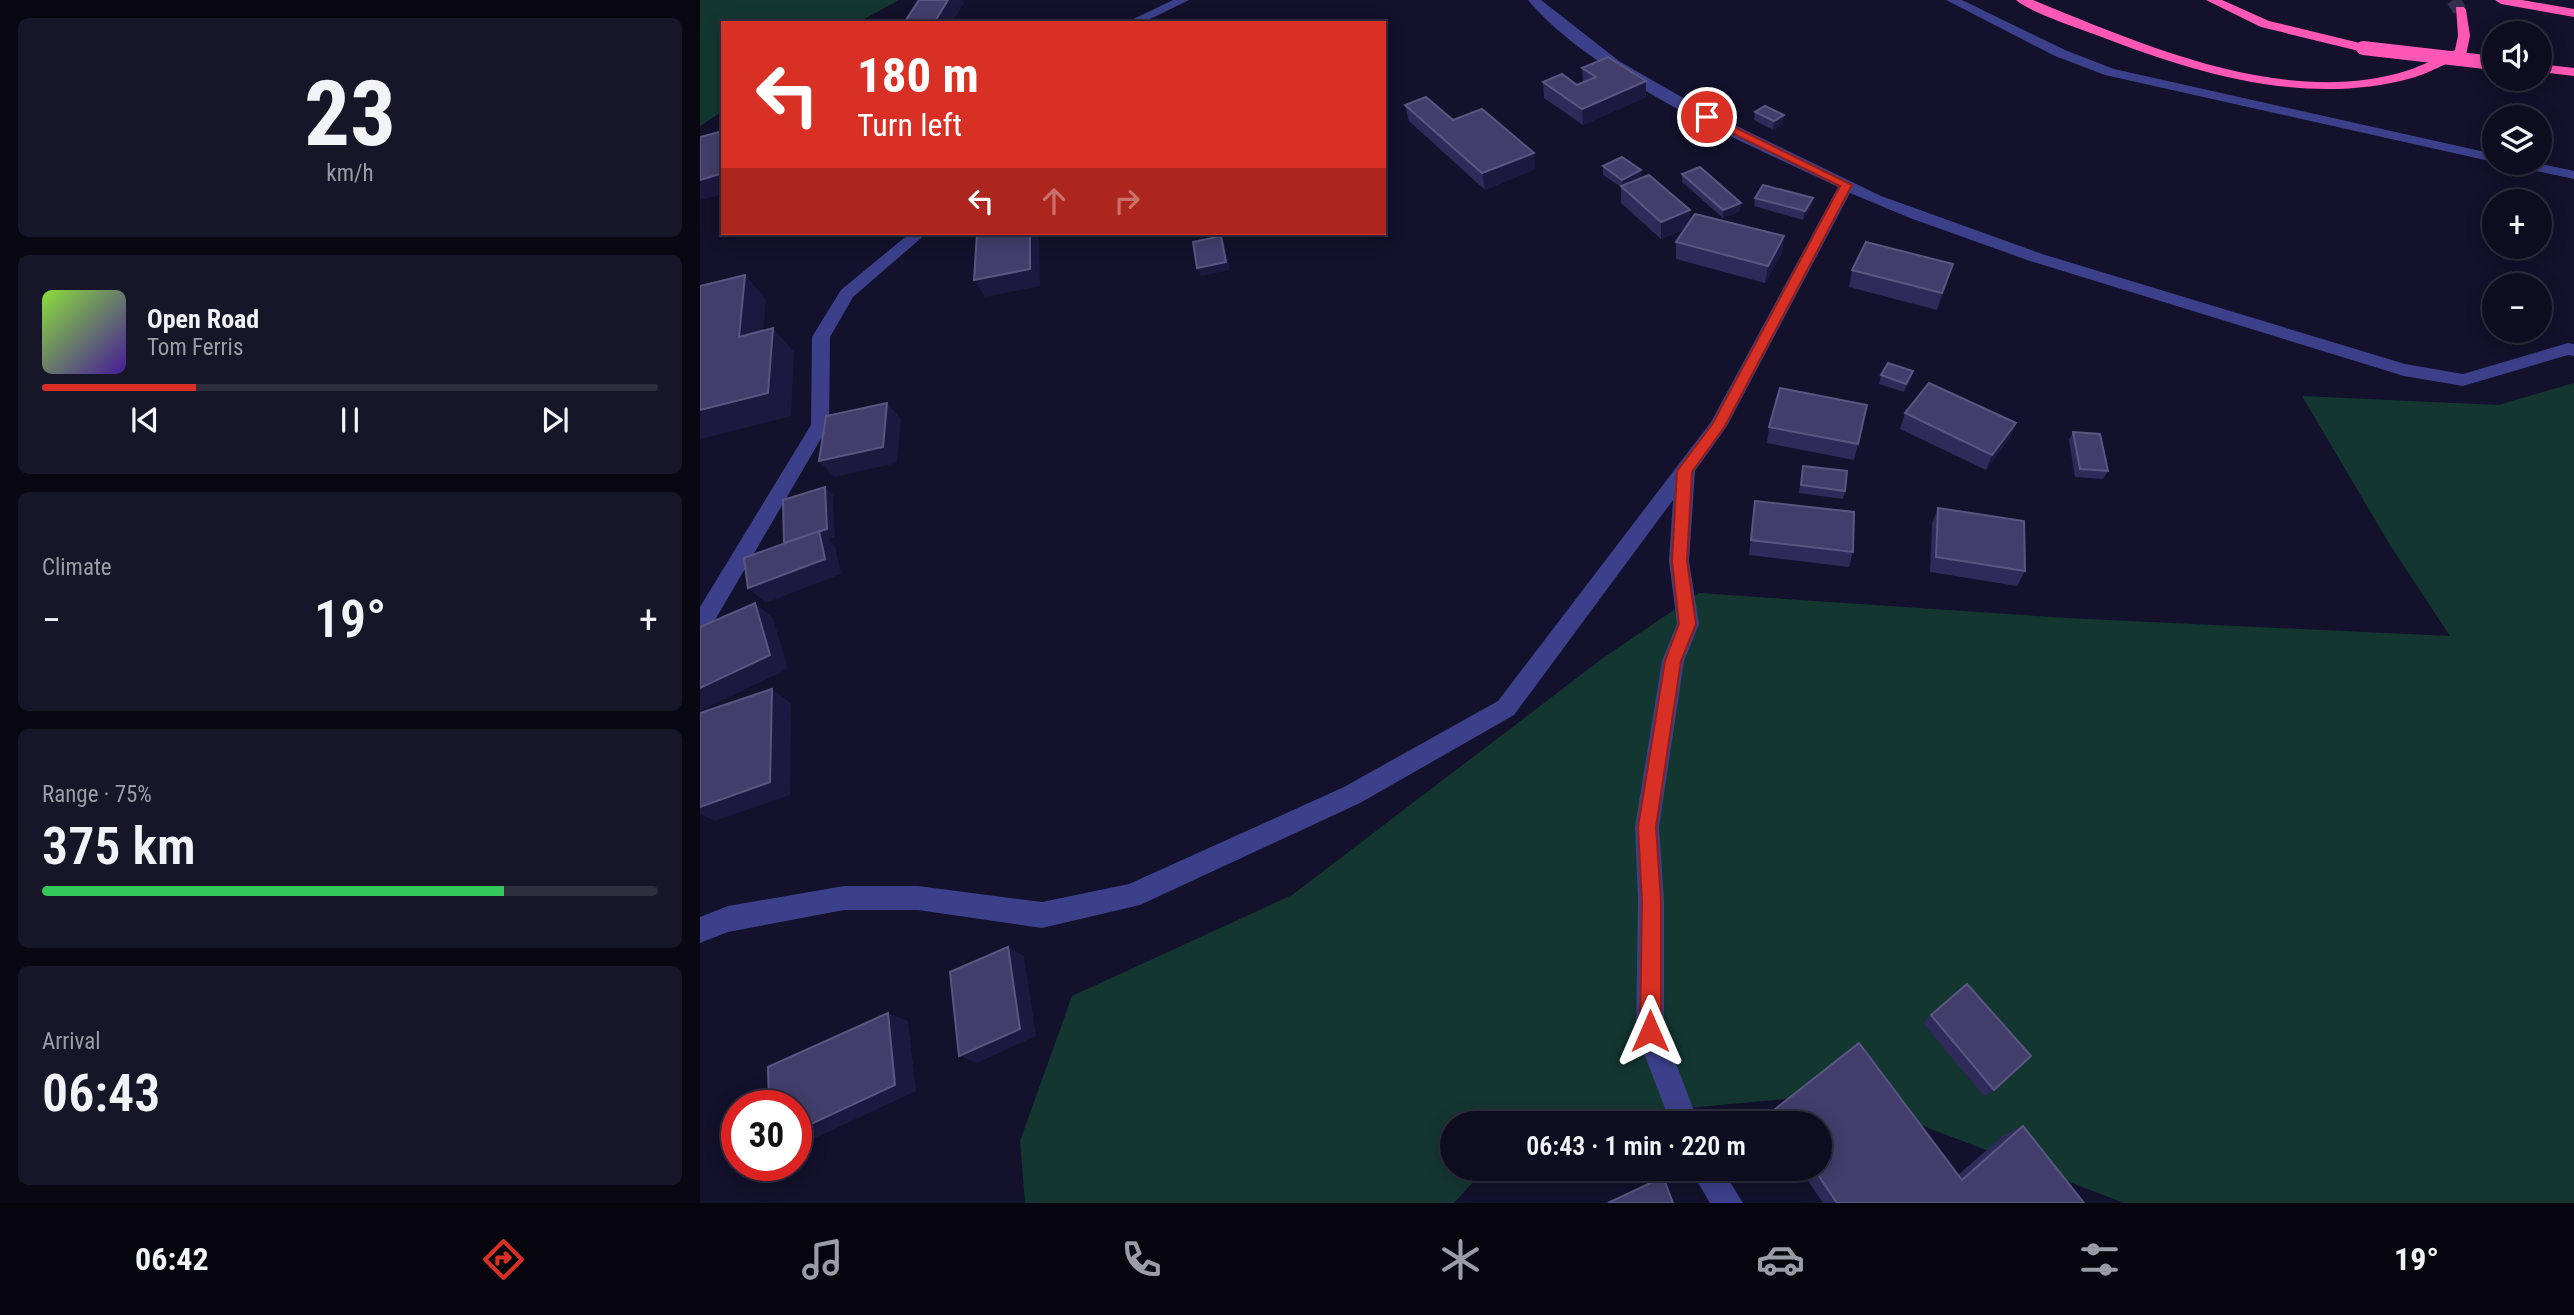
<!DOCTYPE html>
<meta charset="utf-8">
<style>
:root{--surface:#0e0d20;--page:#171629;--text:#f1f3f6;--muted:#9b9ca5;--line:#2e2d3e;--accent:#d93025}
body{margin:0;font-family:"Roboto Condensed",sans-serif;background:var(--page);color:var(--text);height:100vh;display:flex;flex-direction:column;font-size:26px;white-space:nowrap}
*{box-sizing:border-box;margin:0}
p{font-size:23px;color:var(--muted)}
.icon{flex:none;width:38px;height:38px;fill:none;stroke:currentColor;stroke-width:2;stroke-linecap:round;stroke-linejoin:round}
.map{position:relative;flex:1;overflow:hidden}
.details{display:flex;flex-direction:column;gap:18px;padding:18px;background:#080712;width:700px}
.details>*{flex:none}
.hud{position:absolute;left:21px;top:21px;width:665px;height:214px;border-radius:0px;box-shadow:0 4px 18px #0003,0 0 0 2px var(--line);background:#d93025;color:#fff;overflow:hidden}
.fabs{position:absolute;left:1782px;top:21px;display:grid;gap:14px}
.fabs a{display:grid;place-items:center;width:70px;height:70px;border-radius:50%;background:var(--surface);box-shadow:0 4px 18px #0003,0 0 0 2px var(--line);font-size:35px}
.speed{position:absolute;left:21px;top:1090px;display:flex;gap:14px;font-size:35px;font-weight:700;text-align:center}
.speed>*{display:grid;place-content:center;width:91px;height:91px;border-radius:50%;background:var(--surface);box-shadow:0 4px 18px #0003,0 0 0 2px var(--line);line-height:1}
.speed .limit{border:10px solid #d22;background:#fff;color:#111}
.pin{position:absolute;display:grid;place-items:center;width:60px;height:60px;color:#fff;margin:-30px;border:4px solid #fff;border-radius:50%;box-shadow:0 2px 7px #0007}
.me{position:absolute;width:77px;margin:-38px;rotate:0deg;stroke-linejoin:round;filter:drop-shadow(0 0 5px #0008)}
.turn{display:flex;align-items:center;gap:24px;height:147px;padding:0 21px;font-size:32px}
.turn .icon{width:91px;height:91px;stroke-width:2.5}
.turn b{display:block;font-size:49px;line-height:60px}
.lanes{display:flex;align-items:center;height:66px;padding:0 21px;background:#0003;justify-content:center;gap:35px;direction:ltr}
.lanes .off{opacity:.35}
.big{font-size:52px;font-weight:600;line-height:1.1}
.details .card{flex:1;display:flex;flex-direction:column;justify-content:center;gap:10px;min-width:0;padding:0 24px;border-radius:10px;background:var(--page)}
.details .dial{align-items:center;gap:0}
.dial b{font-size:91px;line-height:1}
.song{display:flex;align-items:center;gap:21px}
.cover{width:84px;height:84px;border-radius:10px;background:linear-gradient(135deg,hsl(90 70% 55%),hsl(260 70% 35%))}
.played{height:7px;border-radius:4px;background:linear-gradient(90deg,var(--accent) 25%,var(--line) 25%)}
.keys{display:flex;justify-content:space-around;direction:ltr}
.heat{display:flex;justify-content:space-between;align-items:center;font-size:38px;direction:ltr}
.charge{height:10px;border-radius:5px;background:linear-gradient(90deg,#34c759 75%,var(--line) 0)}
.trip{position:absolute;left:740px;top:1111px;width:392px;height:70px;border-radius:35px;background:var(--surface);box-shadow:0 4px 18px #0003,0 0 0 2px var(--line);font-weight:600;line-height:70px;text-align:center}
.tabs{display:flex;height:112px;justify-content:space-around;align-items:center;background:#06050d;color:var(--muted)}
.tabs .icon{width:49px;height:49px}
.tabs .current{color:var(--accent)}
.tabs b{font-size:32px;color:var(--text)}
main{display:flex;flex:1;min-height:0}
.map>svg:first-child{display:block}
.green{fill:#143631}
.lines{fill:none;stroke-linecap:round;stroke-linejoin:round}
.highway-tunnel{stroke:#312f4b;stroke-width:14;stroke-dasharray:14 7;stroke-linecap:butt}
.street{fill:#3c408a;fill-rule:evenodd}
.highway{fill:#ff57b6;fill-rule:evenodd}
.highway-bridge{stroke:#ff57b6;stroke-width:14}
.wall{fill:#2f2a59}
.shaded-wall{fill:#1c183f}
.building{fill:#423d6b;stroke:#5a5682;stroke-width:2}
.route{fill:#d93025;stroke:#8d1f18;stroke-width:2}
</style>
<main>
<section class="details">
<div class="card dial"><b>23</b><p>km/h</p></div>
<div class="card">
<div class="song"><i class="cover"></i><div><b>Open Road</b><p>Tom Ferris</p></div></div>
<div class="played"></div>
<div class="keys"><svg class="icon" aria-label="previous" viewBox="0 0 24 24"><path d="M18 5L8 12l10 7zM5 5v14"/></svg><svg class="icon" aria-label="pause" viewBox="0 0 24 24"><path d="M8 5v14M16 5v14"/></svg><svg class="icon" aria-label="next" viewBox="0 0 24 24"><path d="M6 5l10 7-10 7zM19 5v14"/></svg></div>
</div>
<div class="card"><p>Climate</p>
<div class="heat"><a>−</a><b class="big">19°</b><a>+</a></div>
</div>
<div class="card"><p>Range · 75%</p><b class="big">375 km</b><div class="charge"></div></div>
<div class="card"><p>Arrival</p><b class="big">06:43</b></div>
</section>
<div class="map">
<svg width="1874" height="1203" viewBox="0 0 1874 1203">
<rect width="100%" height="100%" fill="#13112b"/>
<g class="green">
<polygon points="0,0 199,0 157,23 23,23 23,111 0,126"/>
<polygon points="1874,383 1874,1203 1424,1203 1140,1094 826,1123 752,1124 752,1169 785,1169 754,1203 325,1203 320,1141 372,996 592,895 903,658 999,593 1366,618 1750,636 1690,545 1602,396 1798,405"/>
</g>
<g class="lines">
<polyline class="highway-tunnel" points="1753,0 1760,10"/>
<g class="street">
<polygon points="473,0 489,0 442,23 425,23"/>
<path d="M828 0H841L919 61 1004 110 1181 196 1342 254 1705 364 1763 374 1868 343 1874 344V356L1868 355 1763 386 1704 376 1330 261 1210 218 1150 193 1027 426 995 471 989 561 999 624 984 661 959 827 964 901V1032L999 1124H971L936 1032 938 901 935 827 962 661 977 624 969 561 973 500 814 715 660 803 440 905 342 928 218 910H144L28 932 0 943V917L28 906 144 886H218L342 902 429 884 644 787 798 701 1011 422 1138 187C1046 143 893 78 828 0Z"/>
<polygon points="1246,0 1262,0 1365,50 1414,69 1794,154 1794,162 1405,75 1355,56"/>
<polygon points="1810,163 1837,163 1874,171 1874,179 1812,166"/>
<polygon points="210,233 227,233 153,297 130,337 129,425 8,632 0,635 0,607 111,425 112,337 141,290"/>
<polygon points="990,1169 1022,1169 1043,1203 1010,1203"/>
</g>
<g class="highway">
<path d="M1316 0H1333C1443 45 1585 108 1706 71 1722 66 1739 57 1755 50L1758 36 1756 7H1764L1766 10 1770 36 1766 55C1748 62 1730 73 1712 78 1607 107 1497 74 1399 36 1378 28 1331 13 1316 0Z"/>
<polygon points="1506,0 1522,0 1569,21 1668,45 1669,48 1663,52 1561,27"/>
<polygon points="1795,0 1822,0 1874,9 1874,17 1801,4"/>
<polygon points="1839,64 1874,68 1874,76 1839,72"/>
</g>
<polyline class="highway-bridge" points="1663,48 1794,63"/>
</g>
<g class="wall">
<polygon points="882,68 946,81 946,97 883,125 844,98 843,82 877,85 883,83"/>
<polygon points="705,105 753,120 835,169 785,190 709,121"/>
<polygon points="1055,112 1083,124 1073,130 1054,120"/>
<polygon points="903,166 941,178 990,210 990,221 1084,236 1082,253 1065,283 976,259 976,242 985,229 961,239 921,203 921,187 903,175"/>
<polygon points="982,174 1040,211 1023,218 982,182"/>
<polygon points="1055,198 1112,206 1103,220 1054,206"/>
<polygon points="1152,270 1248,281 1237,310 1149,287"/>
<polygon points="1181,375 1211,379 1204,392 1179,384"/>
<polygon points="1205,413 1316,423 1309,439 1286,470 1200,429"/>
<polygon points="1069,427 1158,444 1154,460 1067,443"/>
<polygon points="1373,432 1408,471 1403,479 1375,477 1369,440"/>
<polygon points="1103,466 1145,491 1143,499 1099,493"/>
<polygon points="1055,501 1153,552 1149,567 1049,555"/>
<polygon points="1238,508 1325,571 1317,586 1230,572 1232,523"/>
<polygon points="1231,1015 1294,1090 1284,1096 1223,1023"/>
<polygon points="1159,1043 1258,1175 1304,1135 1323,1126 1384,1203 1123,1203 1100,1169 1120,1169 1120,1124 1069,1124 1067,1120 1074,1110"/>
</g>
<g class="shaded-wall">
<polygon points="248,0 262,0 264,3 252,23 234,23"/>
<polygon points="946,81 946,97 883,125 882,109"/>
<polygon points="1084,115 1083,124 1073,130 1074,121"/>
<polygon points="834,153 835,169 785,190 782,173"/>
<polygon points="941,170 941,178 922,188 922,180"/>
<polygon points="23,173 23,194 0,200 0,180"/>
<polygon points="1113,198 1112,206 1103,220 1105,211"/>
<polygon points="1041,203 1040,211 1023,218 1023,210"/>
<polygon points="990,210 990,227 961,239 961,222"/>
<polygon points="330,233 338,233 339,235 340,286 285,297 274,280"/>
<polygon points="521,236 525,244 530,270 501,276 497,268"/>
<polygon points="1084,236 1082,253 1065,283 1068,266"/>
<polygon points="1253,264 1248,281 1237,310 1242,293"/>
<polygon points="45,275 66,299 61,360 39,337"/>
<polygon points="73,328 94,352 91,416 1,439 0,438 0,410"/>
<polygon points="1213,371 1211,379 1204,392 1206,384"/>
<polygon points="187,403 201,419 197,463 134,477 119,461"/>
<polygon points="1316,423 1309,439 1286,470 1292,455"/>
<polygon points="125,487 133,495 135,537 128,539 135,546 141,574 66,603 48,588 120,531"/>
<polygon points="55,603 73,618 88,669 0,711 0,688"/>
<polygon points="72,689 91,703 90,795 15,821 0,814 0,807"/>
<polygon points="308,947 324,956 336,1036 277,1063 259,1056"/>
<polygon points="188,1013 208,1021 216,1091 96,1147 96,1131"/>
</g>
<g class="building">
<polygon points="219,0 248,0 234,23 204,23"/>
<polygon points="908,57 946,81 882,109 843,82 862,74 877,85 896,77 882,68"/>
<polygon points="726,97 753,120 782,109 834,153 782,173 705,105"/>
<polygon points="1065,106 1084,115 1074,121 1055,112"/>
<polygon points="23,131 23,173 0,180 0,137"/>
<polygon points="922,157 941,170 922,180 903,166"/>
<polygon points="1000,167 1041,203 1023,210 982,174"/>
<polygon points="949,175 990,210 961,222 921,186"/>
<polygon points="1063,185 1113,198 1105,211 1055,198"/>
<polygon points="995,214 1084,236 1068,266 976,242"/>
<polygon points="277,233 330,233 330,269 274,280"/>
<polygon points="521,236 526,262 497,268 493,242"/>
<polygon points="1166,242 1253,264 1242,293 1152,270"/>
<polygon points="45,275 39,337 73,328 68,393 0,410 0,286"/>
<polygon points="1188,363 1213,371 1206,384 1181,375"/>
<polygon points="1229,383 1316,423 1292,455 1205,413"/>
<polygon points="1080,388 1167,405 1158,444 1069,427"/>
<polygon points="187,403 183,447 119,461 126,416"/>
<polygon points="1373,432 1400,434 1408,471 1380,469"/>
<polygon points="1103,466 1147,471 1145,491 1101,485"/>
<polygon points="125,487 127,529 84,543 83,500"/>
<polygon points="1055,501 1154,512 1153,552 1051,540"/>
<polygon points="1238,508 1324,521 1325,571 1236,557"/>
<polygon points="119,531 125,559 48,588 44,558"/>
<polygon points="55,603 70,655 0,688 0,627"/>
<polygon points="72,689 70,782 0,807 0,713"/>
<polygon points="308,947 320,1029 259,1056 250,972"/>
<polygon points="1267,984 1331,1056 1294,1090 1231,1015"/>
<polygon points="188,1013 195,1085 96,1131 96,1106 69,1106 68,1067"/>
<polygon points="1159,1043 1262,1180 1323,1126 1384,1203 1137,1203 1114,1169 1120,1169 1120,1124 1083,1124 1074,1110"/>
<polygon points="963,1177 973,1203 908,1203"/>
</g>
<polygon class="route" points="1003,115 1010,115 1152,185 1025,426 992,472 987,561 996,624 981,661 956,827 961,901 961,1031 958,1039 950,1042 943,1039 940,1031 942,901 938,827 965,661 979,624 972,561 977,471 1013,423 1140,186 1003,119"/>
</svg>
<div class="fabs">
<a><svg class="icon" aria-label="sound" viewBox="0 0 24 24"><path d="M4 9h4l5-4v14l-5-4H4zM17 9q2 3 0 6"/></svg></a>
<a><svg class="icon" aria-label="layers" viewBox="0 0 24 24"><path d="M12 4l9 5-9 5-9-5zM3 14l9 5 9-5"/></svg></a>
<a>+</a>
<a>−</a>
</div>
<div class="speed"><div class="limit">30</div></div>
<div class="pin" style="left:1007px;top:117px;background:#d93025"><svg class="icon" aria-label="arrive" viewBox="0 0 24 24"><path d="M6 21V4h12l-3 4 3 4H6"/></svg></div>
<svg class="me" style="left:950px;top:1031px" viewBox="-20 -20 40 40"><path d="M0-17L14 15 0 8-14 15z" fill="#d93025" stroke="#fff" stroke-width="4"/></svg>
<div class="trip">06:43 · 1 min · 220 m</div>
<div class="hud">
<div class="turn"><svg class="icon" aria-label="left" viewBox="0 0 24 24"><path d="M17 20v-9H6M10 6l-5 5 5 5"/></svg><div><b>180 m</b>Turn left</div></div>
<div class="lanes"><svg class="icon" aria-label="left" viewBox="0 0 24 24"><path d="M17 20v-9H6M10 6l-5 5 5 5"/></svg><svg class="icon off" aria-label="ahead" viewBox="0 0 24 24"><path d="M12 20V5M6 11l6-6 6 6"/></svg><svg class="icon off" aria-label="right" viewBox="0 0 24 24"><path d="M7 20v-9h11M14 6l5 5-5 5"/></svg></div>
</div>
</div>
</main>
<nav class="tabs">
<b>06:42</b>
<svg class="icon current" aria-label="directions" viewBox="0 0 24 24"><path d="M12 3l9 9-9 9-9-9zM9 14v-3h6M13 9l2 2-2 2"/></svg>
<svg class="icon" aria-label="music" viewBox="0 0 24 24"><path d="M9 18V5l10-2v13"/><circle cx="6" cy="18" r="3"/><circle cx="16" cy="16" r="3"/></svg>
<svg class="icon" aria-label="phone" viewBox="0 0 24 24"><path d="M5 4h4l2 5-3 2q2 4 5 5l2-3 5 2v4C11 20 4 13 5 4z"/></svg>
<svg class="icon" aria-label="climate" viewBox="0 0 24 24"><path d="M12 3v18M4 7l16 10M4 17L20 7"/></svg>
<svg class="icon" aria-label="car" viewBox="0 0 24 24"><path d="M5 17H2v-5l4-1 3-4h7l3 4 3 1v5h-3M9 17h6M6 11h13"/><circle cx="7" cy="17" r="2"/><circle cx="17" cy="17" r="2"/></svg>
<svg class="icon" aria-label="filters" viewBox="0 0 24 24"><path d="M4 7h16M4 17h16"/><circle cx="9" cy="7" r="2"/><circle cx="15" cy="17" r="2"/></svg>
<b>19°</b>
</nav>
